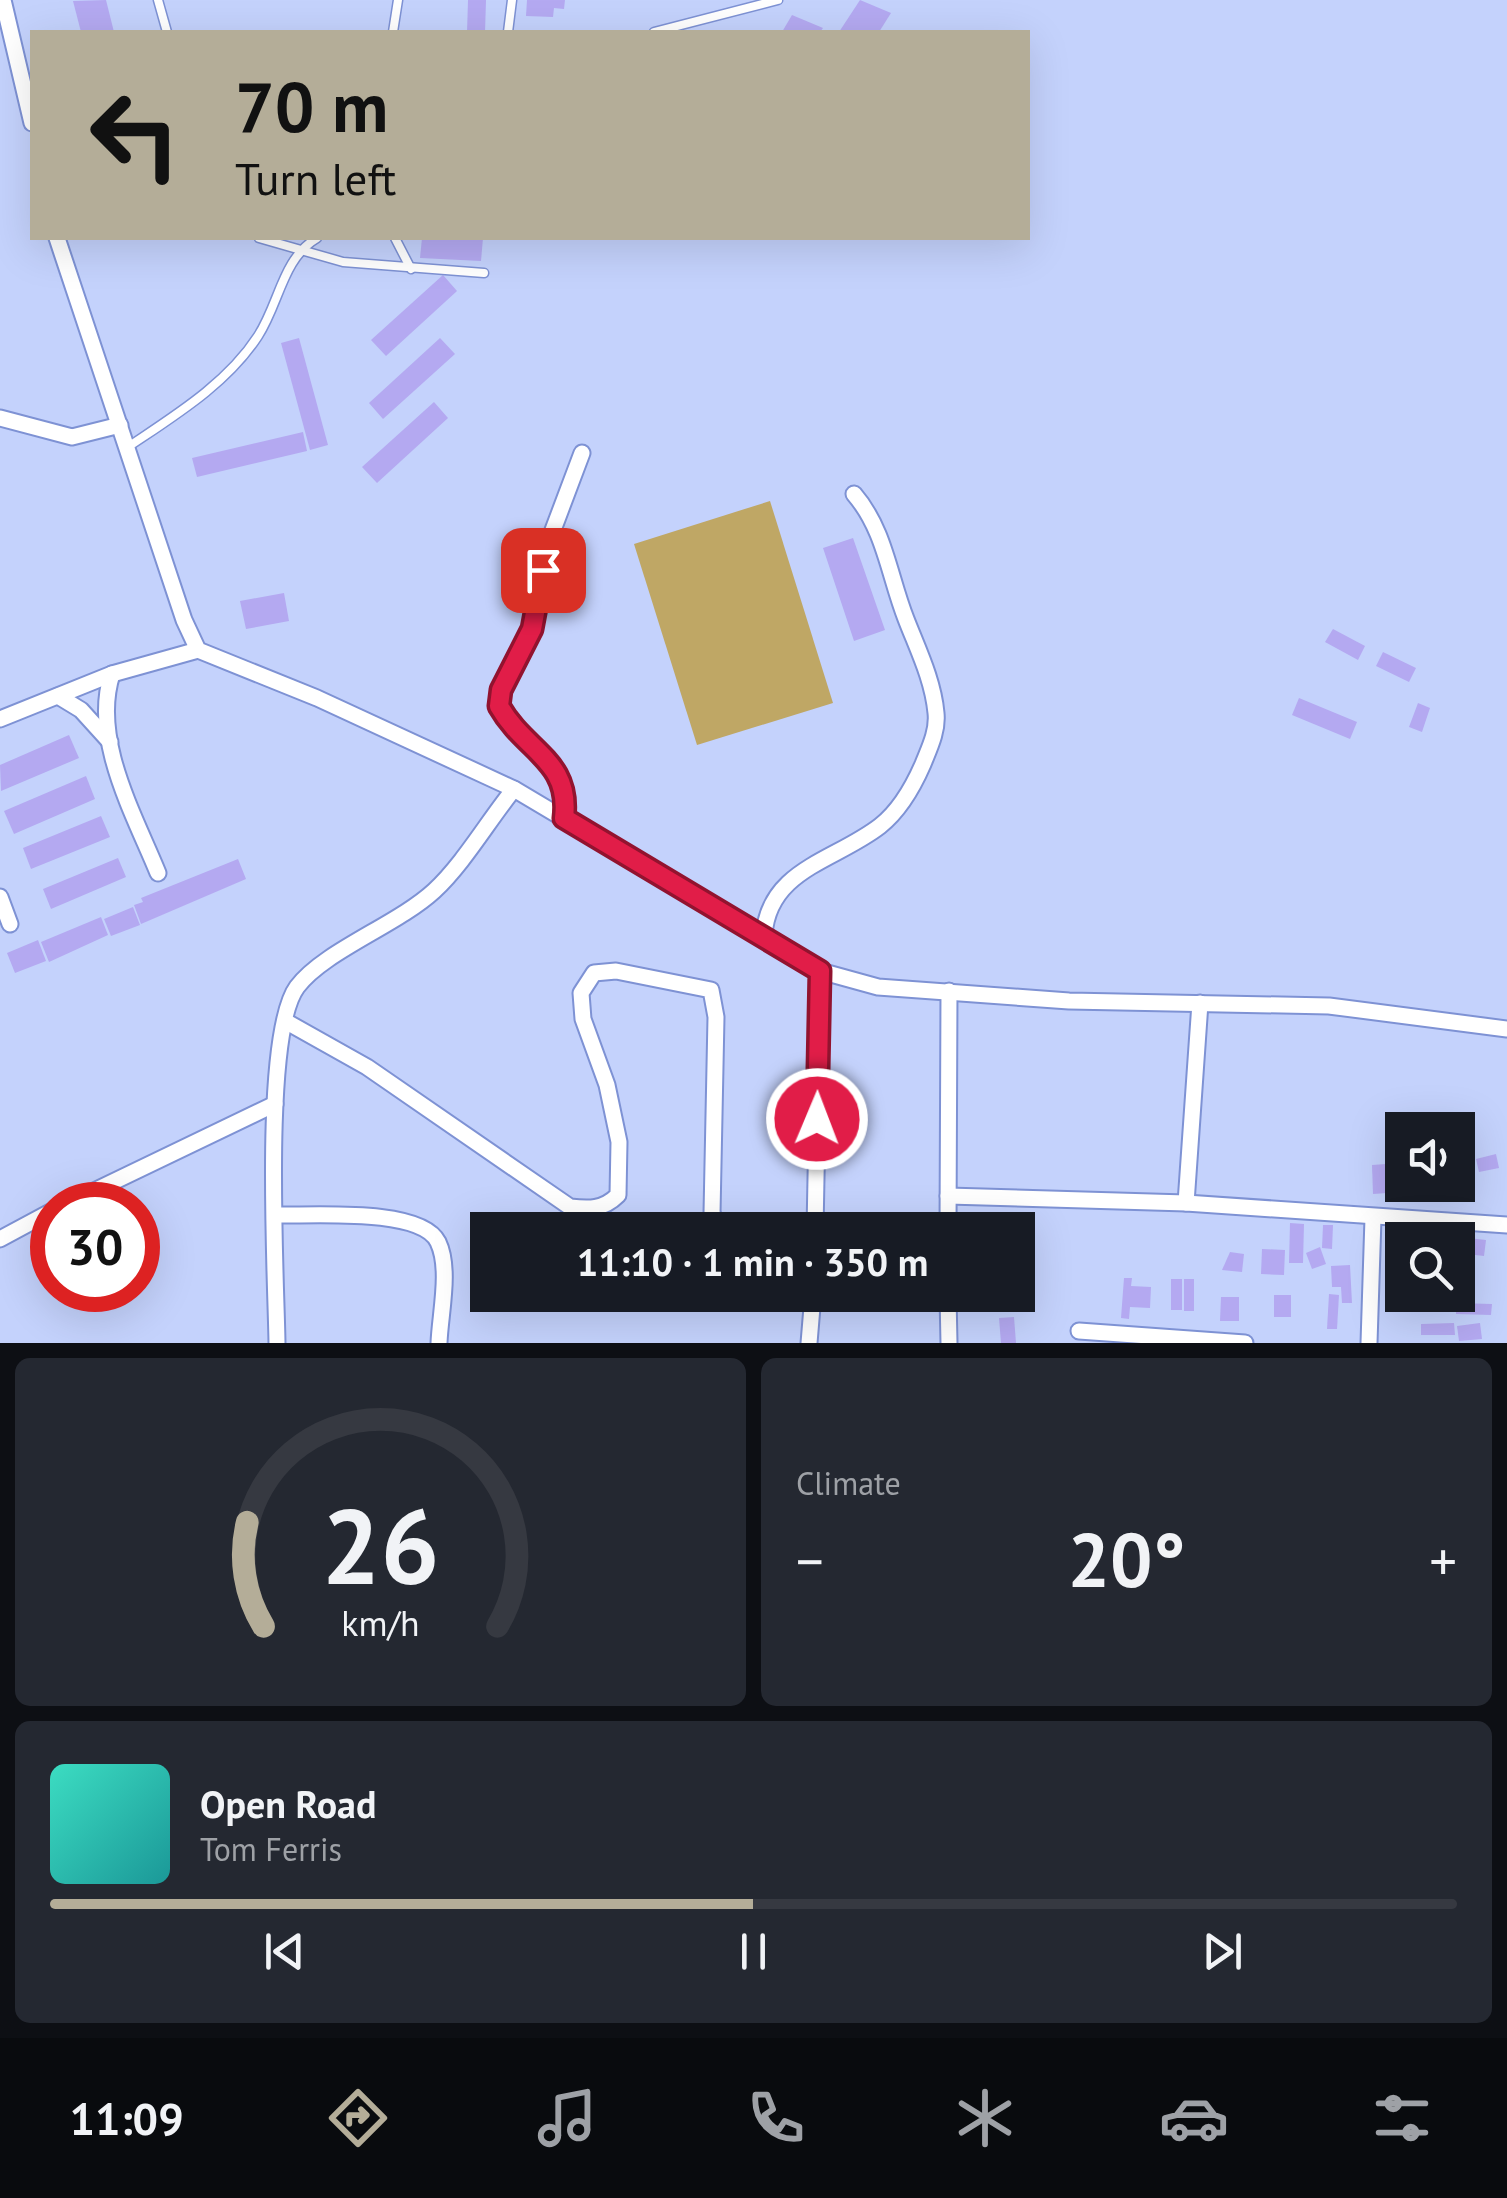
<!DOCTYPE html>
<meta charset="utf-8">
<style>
:root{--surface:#171b24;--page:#242831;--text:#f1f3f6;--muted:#9ea1a6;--line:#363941;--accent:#b4ad98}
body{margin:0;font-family:"PT Sans",sans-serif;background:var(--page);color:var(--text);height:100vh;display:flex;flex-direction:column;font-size:38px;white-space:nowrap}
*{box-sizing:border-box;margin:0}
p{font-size:32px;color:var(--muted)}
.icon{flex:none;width:55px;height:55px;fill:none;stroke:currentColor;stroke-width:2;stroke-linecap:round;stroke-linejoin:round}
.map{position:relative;height:1343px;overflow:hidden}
.details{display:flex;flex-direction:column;gap:15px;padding:15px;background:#0d0f14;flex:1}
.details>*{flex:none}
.banner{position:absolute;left:30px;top:30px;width:1000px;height:210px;border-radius:0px;box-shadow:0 10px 40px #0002;background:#b4ad98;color:#111;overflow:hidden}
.buttons{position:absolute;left:1385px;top:1112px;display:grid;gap:20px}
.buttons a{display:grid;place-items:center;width:90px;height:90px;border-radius:0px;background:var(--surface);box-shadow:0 10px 40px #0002;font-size:50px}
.speed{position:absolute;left:30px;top:1182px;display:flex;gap:20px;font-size:50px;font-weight:700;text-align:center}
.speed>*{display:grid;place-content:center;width:130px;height:130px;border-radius:50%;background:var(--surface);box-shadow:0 10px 40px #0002;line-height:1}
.speed .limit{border:15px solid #d22;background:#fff;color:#111}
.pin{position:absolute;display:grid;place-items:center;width:85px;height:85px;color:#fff;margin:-42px;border-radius:20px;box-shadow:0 5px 15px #0006}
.me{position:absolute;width:110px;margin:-55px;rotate:1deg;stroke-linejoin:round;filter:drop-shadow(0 0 8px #0008)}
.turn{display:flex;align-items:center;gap:35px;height:210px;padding:0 40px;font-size:45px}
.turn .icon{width:130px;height:130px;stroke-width:2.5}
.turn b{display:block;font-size:70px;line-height:85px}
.big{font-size:75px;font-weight:700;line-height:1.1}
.details .tile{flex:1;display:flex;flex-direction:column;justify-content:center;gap:15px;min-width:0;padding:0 35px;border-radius:15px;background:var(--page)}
.details .dial{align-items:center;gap:0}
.dial svg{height:260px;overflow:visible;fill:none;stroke:var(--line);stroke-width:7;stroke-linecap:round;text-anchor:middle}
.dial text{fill:var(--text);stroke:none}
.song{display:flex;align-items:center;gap:30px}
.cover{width:120px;height:120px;border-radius:15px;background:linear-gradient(135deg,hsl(170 70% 55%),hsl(180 70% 35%))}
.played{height:10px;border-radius:5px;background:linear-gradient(90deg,var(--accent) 50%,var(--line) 50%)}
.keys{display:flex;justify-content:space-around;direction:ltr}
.heat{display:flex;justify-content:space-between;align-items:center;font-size:55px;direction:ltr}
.details .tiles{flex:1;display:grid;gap:15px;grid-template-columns:1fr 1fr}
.tile:last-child{grid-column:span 2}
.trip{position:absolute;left:470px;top:1212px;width:565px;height:100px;border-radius:0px;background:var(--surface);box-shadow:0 10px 40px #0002;font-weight:700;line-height:100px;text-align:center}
.tabs{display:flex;height:160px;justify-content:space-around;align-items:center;background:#090b0e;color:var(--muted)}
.tabs .icon{width:70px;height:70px}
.tabs .current{color:var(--accent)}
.tabs b{font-size:45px;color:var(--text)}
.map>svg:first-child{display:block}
.green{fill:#bfa765}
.building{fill:#b4a9f1}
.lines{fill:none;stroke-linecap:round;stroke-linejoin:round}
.service-casing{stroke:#7e92d4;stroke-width:11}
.minor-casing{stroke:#7e92d4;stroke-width:19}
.service{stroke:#fff;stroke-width:8}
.minor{stroke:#fff;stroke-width:15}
.route-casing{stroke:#92132f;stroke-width:25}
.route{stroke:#e11d48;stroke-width:18}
</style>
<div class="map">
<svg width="1507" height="1343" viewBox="0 0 1507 1343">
<rect width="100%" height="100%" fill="#c4d2fc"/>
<polygon class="green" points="770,501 833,703 697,745 634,544"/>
<g class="building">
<polygon points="106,0 114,32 81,32 73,1"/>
<polygon points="468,0 486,0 485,32 467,32"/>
<polygon points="527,0 565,0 564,9 554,8 553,17 526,16"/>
<polygon points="860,0 891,13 879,32 839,32"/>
<polygon points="792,15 823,28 820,32 782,32"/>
<polygon points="422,238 483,238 481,261 420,258"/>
<polygon points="443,275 457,291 386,356 371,340"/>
<polygon points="299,338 328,445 310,450 281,343"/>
<polygon points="440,338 455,354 383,419 369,403"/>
<polygon points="434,402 448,418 377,483 362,467"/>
<polygon points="303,432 307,451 197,477 192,458"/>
<polygon points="853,538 885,630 854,641 823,548"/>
<polygon points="284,593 289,621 246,629 240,601"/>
<polygon points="1333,629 1365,646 1358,660 1325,642"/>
<polygon points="1383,652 1416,668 1409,682 1376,666"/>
<polygon points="1299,698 1357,722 1350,739 1292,715"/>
<polygon points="1418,703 1430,708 1422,732 1409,727"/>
<polygon points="69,735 79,758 1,791 0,765"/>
<polygon points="86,776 95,799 14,834 4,811"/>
<polygon points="101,816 110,837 31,869 23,848"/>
<polygon points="118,858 126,877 51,909 43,889"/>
<polygon points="238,859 246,879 141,924 134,905 143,902 141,898"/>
<polygon points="133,907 140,925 111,936 104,919"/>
<polygon points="101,917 108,935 49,962 41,942"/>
<polygon points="38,940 46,961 15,973 7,953"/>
<polygon points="1458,1154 1475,1157 1472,1175 1458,1173"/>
<polygon points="1496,1154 1499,1168 1479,1172 1476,1159"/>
<polygon points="1386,1164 1387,1193 1373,1194 1372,1165"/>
<polygon points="1290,1223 1304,1224 1303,1263 1289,1263"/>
<polygon points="1323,1225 1333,1225 1332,1249 1322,1248"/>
<polygon points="1468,1238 1486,1240 1484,1256 1466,1254"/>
<polygon points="1320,1247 1326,1264 1312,1269 1306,1253"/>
<polygon points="1262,1249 1285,1250 1284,1275 1261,1274"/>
<polygon points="1230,1252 1244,1254 1242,1272 1222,1270"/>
<polygon points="1350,1265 1352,1303 1342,1303 1341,1287 1332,1287 1331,1266"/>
<polygon points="1124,1278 1132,1278 1131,1286 1151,1287 1150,1308 1130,1307 1129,1319 1121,1318"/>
<rect x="1171" y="1279" width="11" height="31"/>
<rect x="1184" y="1279" width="10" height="32"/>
<polygon points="1329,1294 1339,1295 1337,1329 1327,1329"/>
<rect x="1274" y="1295" width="17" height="22"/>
<polygon points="1221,1297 1239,1297 1239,1321 1220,1321"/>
<polygon points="1456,1303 1492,1304 1491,1315 1456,1314"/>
<polygon points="1014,1317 1016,1343 1001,1343 999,1318"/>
<polygon points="1454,1323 1455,1335 1421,1335 1421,1324"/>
<polygon points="1480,1323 1482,1339 1459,1341 1457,1326"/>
</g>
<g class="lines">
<defs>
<g id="service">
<polyline points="158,0 167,32"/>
<polyline points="393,32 398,0"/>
<polyline points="508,32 512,0"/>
<polyline points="654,32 778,0"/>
<polyline points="259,238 343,262 484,273"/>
<polyline points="395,238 411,269"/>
<path d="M128 447C174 416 227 384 258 336 280 302 282 259 317 238"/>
</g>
<g id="minor">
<polyline points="3,0 32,123"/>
<polyline points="57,238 184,620 198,650 317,698 514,789 820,971 878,987 1069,1001 1329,1006 1507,1029"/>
<polyline points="0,418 72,437 120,425"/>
<path d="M112 674C91 739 134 814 158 873"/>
<polyline points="58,696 81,710 110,742"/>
<polyline points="0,719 112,674 198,650"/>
<path d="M564 818C571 760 525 752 499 706L501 690 531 629 547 546 582 453"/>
<polyline points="0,897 10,924"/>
<path d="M764 935C769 869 835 861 880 826 899 811 913 787 923 764 929 749 938 731 936 713 933 680 918 650 906 619 889 576 885 530 854 494"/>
<path d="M285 1021 367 1067 570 1207C589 1209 603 1210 618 1195L619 1142 607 1085 583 1019 581 993 594 973 616 971 711 990 716 1017 712 1213 720 1230"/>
<polyline points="948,1196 1186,1203 1507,1225"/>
<polyline points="1186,1203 1200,1003"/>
<polyline points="65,1205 275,1104"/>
<path d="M275 1215C311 1216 421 1207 438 1242 451 1269 440 1314 439 1343"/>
<polyline points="815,1230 820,971"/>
<polyline points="948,1230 949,991"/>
<polyline points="0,1239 52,1211"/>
<polyline points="948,1295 949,1343"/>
<polyline points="1079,1331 1245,1343"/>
<path d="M277 1343C276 1275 262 1035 297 987 324 951 397 925 434 891 464 863 488 821 514 789"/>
<polyline points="809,1343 813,1295"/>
<polyline points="1369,1343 1373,1218"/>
</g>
</defs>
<use href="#service" class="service-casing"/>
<use href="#minor" class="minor-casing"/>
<use href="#service" class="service"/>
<use href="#minor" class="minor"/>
</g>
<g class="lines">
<defs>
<path id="route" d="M543 570 532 629 501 690 499 706C525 752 571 760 564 818L820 971 817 1119"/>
</defs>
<use href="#route" class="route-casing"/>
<use href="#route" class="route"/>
</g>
</svg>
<div class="buttons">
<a><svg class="icon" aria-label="sound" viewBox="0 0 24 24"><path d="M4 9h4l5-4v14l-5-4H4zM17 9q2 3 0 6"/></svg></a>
<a><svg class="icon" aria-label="search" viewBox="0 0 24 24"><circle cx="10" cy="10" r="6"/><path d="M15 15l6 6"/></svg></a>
</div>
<div class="speed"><div class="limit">30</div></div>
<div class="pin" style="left:543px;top:570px;background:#d93025"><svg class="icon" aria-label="arrive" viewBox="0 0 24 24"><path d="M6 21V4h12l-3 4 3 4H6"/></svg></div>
<svg class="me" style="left:817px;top:1119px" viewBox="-20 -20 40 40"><circle r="17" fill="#e11d48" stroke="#fff" stroke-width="3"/><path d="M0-11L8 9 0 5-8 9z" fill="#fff"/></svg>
<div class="trip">11:10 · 1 min · 350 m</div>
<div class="banner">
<div class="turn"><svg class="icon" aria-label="left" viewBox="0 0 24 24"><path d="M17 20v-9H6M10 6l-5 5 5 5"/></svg><div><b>70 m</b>Turn left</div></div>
</div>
</div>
<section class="details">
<div class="tiles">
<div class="tile dial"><svg viewBox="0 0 100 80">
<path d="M14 69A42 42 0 1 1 86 69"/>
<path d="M14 69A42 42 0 0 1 9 37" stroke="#b4ad98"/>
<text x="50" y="56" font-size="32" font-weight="700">26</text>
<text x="50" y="72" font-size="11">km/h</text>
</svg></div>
<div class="tile"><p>Climate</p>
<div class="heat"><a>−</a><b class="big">20°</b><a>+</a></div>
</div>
<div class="tile">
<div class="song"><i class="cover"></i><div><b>Open Road</b><p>Tom Ferris</p></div></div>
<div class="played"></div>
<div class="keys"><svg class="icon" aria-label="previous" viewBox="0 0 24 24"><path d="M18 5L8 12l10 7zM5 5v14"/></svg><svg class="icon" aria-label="pause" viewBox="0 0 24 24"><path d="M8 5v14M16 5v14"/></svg><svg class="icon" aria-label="next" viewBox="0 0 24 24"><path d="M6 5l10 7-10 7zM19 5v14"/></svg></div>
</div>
</div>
</section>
<nav class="tabs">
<b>11:09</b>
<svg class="icon current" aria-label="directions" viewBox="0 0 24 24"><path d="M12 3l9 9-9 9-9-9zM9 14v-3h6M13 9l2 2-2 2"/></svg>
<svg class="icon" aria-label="music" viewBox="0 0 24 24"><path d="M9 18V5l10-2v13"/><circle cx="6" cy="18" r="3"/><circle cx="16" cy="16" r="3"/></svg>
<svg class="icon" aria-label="phone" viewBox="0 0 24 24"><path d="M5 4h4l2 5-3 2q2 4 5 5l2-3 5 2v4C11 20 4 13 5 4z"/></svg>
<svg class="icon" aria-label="climate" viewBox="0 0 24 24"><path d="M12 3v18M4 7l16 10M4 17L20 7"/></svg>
<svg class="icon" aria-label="car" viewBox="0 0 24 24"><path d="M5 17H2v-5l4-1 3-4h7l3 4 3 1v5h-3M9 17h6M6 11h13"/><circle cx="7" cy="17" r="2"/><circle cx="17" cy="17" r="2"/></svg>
<svg class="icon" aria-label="filters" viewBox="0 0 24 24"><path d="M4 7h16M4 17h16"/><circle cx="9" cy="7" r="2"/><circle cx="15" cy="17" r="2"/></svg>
</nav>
